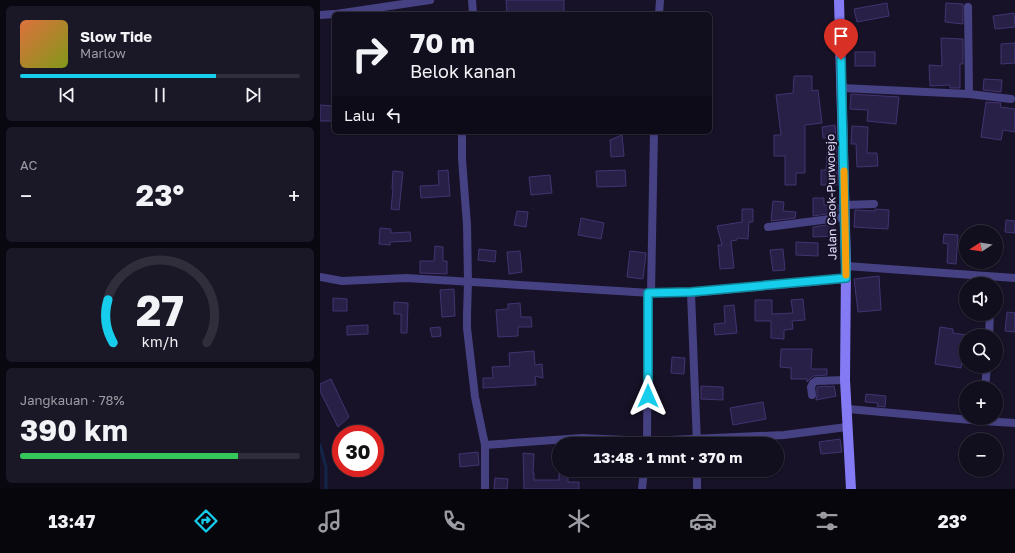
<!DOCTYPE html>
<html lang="id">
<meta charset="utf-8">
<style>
:root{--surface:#110e1d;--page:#1a1726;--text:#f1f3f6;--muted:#9c9ca4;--line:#302e3b;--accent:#17cdec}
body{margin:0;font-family:"Golos Text",sans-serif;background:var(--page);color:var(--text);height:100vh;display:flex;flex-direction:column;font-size:15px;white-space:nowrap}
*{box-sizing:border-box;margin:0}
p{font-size:13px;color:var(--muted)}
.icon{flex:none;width:22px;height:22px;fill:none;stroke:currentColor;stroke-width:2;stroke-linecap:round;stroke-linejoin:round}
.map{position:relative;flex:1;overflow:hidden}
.sheet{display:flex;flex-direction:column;gap:6px;padding:6px;background:#090810;width:320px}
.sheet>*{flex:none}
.top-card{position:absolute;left:12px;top:12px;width:380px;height:122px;border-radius:6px;box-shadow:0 1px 3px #0004,0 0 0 1px var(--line);background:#110e1d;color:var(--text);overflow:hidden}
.needle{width:26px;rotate:258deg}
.tools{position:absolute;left:639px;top:225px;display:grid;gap:8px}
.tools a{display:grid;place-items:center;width:44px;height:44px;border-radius:50%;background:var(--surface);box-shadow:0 1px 3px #0004,0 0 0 1px var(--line);font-size:20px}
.speed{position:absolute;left:12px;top:425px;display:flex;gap:8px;font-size:20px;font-weight:700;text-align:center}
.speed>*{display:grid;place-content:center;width:52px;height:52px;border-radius:50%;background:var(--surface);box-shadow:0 1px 3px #0004,0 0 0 1px var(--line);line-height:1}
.speed .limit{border:6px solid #d22;background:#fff;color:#111}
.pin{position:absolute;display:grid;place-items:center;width:34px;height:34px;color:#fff;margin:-41px -17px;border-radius:50% 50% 50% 0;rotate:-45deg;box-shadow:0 0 4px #0007}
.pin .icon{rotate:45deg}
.me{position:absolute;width:44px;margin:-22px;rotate:0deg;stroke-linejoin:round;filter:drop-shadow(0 0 3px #0008)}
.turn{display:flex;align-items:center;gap:14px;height:84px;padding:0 12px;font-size:18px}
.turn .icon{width:52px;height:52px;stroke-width:2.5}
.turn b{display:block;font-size:28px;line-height:34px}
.then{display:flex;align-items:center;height:38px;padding:0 12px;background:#0003;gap:8px;font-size:15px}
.big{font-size:30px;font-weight:700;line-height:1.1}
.sheet .card{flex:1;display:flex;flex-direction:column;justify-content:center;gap:6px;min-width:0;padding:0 14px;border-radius:6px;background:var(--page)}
.sheet .dial{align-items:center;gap:0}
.dial svg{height:104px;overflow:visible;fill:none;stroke:var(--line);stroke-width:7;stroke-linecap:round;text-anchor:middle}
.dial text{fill:var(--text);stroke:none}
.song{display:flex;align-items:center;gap:12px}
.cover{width:48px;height:48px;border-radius:6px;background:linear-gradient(135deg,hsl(20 70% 55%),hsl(70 70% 35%))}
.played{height:4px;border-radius:2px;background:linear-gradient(90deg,var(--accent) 70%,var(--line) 70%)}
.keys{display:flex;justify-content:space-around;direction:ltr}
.heat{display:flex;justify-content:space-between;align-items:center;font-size:22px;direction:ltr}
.charge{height:6px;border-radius:3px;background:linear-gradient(90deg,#34c759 78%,var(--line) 0)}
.trip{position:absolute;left:232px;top:437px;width:232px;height:40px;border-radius:20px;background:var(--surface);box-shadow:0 1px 3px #0004,0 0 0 1px var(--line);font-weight:700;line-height:40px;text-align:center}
.tabs{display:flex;height:64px;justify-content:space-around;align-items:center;background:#07060c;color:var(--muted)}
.tabs .icon{width:28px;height:28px}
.tabs .selected{color:var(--accent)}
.tabs b{font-size:18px;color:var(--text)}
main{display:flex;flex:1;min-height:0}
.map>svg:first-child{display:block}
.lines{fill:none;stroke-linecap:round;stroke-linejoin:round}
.stream{stroke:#13264a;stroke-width:3}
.building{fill:#292047;stroke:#423471}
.street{stroke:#464182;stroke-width:8}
.secondary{stroke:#837af4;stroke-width:10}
.route-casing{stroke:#0f8599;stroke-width:10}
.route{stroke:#17cdec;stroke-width:7}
.slow{stroke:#f59e0b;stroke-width:7}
.labels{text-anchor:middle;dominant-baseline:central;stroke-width:4;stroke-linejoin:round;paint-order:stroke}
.street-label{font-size:12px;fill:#e0dbfc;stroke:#171227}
</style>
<main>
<section class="sheet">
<div class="card">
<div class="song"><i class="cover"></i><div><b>Slow Tide</b><p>Marlow</p></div></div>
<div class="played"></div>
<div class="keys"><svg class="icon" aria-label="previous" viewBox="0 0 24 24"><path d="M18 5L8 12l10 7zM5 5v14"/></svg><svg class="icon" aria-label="pause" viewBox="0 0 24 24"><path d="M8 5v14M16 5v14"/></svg><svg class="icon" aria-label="next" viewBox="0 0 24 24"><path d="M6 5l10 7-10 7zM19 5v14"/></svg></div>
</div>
<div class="card"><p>AC</p>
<div class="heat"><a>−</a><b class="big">23°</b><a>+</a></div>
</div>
<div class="card dial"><svg viewBox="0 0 100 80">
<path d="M14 69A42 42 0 1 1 86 69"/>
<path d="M14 69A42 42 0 0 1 10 36" stroke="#17cdec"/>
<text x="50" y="56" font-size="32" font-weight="700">27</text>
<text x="50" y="72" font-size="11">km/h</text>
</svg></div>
<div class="card"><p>Jangkauan · 78%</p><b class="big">390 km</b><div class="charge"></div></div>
</section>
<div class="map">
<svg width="695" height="489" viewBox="0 0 695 489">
<rect width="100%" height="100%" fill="#171227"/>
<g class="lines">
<polyline class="stream" points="0,445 6,467 6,489"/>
</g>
<g class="building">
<polygon points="186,0 244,0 244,14 218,14 218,13 205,14 205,13 187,14"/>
<polygon points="567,3 569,16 537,22 534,9"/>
<polygon points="626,3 643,4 643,24 625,22"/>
<polygon points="694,13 695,27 675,29 673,16"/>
<polygon points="621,38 643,39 643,64 640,64 640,88 630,88 630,85 610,86 609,65 622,66"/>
<polygon points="695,43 695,63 681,64 681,44"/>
<rect x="535" y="52" width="20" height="14"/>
<polygon points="474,76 492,76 492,91 498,90 502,123 485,125 485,173 476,173 476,185 465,185 465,156 454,156 454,135 461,135 456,95 473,93"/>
<polygon points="664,79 682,80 681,92 663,90"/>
<polygon points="531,94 579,97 576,124 547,121 548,110 530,109"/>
<polygon points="666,102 681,103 680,107 695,109 695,132 683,130 681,140 661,137"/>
<polygon points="0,105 14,106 14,121 0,121"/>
<polygon points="515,125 517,156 516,170 517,170 517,185 501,185 501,170 506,170 508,138 503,138 502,127"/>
<polygon points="532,126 548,127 547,153 557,153 558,166 537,167 536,144 531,144"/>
<polygon points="302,135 304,156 291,157 290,140"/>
<polygon points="128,170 130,196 101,198 100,186 119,185 118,171"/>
<polygon points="305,170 306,186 277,187 276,171"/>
<polygon points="73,171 83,172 79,210 71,209 73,189 72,189"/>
<polygon points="230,175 232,193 211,195 209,177"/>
<polygon points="493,198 504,198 504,205 518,205 518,212 493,216"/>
<polygon points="453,201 464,202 463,211 476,212 475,218 451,221"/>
<polygon points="422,209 433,209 433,222 429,222 428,239 417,238 417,240 411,241 414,268 400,269 398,245 402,245 397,226 422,222"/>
<polygon points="555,209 569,210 568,229 534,227 535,210 555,211"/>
<polygon points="197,211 208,212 206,227 194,225"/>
<polygon points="261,218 284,223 281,239 258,235"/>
<polygon points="686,220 695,221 695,233 685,232"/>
<polygon points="514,224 514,236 493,237 493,227"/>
<polygon points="60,228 71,229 71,233 90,232 91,241 70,242 70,245 59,244"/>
<polygon points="624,234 638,235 636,264 627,263 628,244 623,243"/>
<polygon points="476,242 498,243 498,256 476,255"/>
<polygon points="115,246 123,247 123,261 127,261 127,274 100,273 100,261 114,261"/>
<polygon points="159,249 176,251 175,262 158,260"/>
<polygon points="463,249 465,270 453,271 450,250"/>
<polygon points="200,251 202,272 189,274 187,252"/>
<polygon points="310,251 326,253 323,279 307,277"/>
<polygon points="559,276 561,310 538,312 534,279"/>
<polygon points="134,289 135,316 122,317 120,290"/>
<polygon points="13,298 27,299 27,311 13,311"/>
<polygon points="483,299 485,320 472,321 473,329 464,330 464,339 451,338 451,321 435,321 435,300 452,300 452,314 473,313 471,300"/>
<polygon points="74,302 88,303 87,333 81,333 81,314 74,314"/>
<polygon points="200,303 201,317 211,317 212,327 198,327 198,336 178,337 176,310 188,309 188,304"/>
<polygon points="414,305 417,333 395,335 394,324 405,323 404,306"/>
<polygon points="687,312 695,313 695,332 685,331"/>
<polygon points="48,325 48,334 27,335 27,326"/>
<polygon points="120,327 121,336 112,337 110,328"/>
<polygon points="620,327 633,329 633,333 646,335 646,346 644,346 641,368 615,364"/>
<polygon points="461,349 492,349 491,369 507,369 507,375 493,376 487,382 487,379 471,379 471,368 460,367"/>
<polygon points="214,351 215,365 222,364 223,378 215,376 216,385 163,388 163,378 173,378 172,367 190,366 189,353"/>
<polygon points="352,357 365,358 364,374 351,373"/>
<polygon points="11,379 29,417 18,427 0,391 0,384"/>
<polygon points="381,386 403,387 403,400 381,399"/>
<polygon points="507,386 507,387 514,386 516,396 496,400 497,395 497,387"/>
<polygon points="546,394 566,396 565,407 557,406 558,403 545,402"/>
<polygon points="443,402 446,419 413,425 410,408"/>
<polygon points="520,439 522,452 501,454 499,442"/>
<polygon points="158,452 159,465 140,467 139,454"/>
<polygon points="203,453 214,454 213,473 214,473 214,480 239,480 239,470 248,470 248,482 259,482 259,489 204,489"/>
<polygon points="175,478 188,479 187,489 174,489"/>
</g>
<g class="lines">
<g class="street">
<polyline points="152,0 153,14"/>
<polyline points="648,7 649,94"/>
<polyline points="16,14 110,0"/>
<polyline points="339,14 340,0"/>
<polyline points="0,15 14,14"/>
<polyline points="522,88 649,94 691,99"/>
<polyline points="142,132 142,159 147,225 148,282 147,314 147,328 155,397 165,445 165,489"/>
<polyline points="525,205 554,204"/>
<polyline points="448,227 525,217"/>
<polyline points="526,266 695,278"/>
<polyline points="0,277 22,281 86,278 331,293 371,293 526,279"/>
<polyline points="331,293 334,132"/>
<polyline points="371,293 377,444"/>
<polyline points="669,336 670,314"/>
<polyline points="665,388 667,366"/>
<polyline points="492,395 491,387 493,383 496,381 525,380"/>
<polyline points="528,409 662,421 663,418"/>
<polyline points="662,421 695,423"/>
<polyline points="327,444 328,293"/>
<polyline points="165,445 262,438 327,441 416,437 464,435 527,427"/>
<polyline points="377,470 377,489"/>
<polyline points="322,489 324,470"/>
</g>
<polyline class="secondary" points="519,0 526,266 525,380 531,489"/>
</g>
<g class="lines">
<defs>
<polyline id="route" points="328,396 328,293 371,292 526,278 521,60"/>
</defs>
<use href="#route" class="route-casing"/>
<use href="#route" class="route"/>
<polyline class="slow" points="524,171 526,275"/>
</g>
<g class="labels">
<g class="street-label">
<text transform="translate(511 197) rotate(-91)">Jalan Caok-Purworejo</text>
</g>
</g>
</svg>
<div class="tools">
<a><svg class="needle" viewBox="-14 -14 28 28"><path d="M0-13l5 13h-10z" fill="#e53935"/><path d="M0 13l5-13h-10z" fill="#9c9ca4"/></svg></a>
<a><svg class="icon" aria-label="sound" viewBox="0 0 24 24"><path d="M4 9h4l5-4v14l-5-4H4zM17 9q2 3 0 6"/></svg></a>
<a><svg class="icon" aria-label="search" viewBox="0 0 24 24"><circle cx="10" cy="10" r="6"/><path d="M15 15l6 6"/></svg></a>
<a>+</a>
<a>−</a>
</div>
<div class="speed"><div class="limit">30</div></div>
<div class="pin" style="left:521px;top:60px;background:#d93025"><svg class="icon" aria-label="arrive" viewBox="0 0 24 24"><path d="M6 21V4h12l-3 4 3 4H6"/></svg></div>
<svg class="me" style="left:328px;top:396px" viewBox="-20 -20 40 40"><path d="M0-17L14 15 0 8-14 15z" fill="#17cdec" stroke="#fff" stroke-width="4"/></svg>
<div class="trip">13:48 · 1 mnt · 370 m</div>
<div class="top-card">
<div class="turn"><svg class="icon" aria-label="right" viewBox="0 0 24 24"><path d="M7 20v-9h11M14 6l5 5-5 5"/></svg><div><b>70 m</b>Belok kanan</div></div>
<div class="then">Lalu<svg class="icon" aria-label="left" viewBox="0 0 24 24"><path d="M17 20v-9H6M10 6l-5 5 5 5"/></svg></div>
</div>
</div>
</main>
<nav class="tabs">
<b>13:47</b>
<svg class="icon selected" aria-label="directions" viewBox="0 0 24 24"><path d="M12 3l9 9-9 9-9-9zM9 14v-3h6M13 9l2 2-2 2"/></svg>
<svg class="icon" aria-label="music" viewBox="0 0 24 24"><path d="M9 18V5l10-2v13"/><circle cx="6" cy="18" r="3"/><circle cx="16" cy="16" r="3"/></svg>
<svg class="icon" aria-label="phone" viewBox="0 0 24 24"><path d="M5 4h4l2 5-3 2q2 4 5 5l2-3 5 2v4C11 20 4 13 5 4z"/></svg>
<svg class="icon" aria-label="climate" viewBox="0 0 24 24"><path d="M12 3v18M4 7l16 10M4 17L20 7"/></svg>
<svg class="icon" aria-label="car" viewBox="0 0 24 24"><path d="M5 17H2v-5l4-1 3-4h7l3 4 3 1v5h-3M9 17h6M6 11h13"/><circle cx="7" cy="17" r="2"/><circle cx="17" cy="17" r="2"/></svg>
<svg class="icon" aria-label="filters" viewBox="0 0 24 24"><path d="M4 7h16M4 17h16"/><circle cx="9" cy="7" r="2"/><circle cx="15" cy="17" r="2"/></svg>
<b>23°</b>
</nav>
